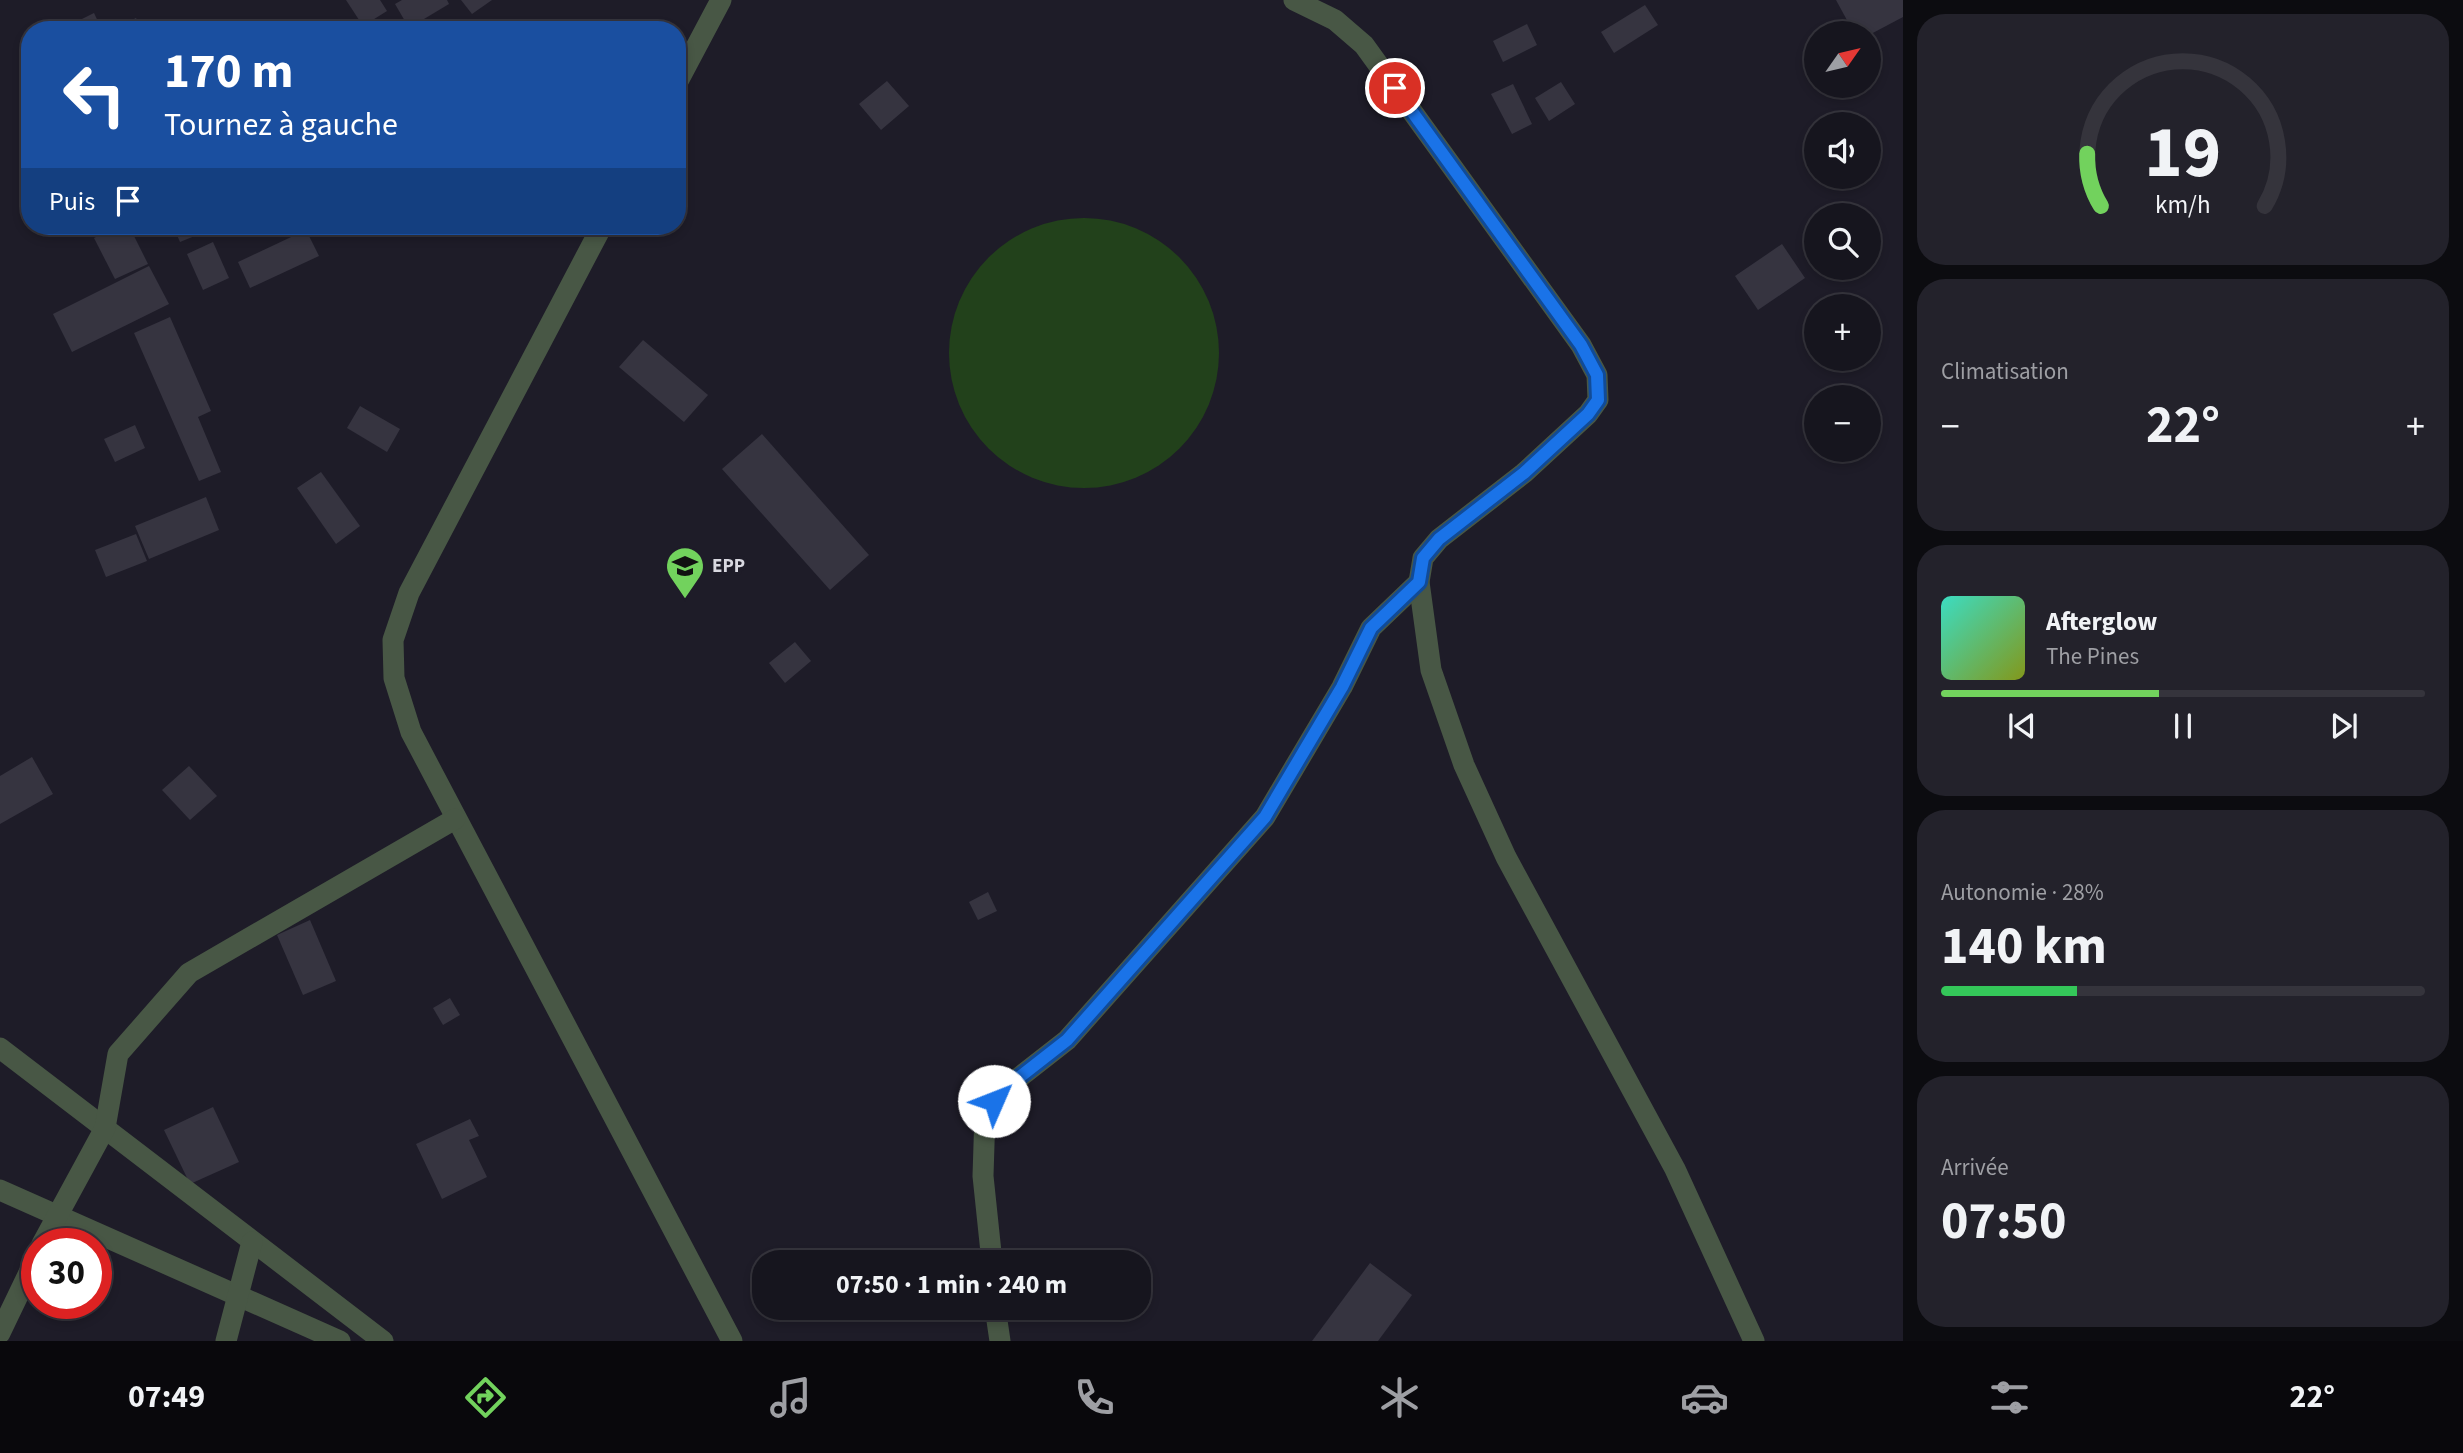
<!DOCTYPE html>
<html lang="fr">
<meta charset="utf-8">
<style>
:root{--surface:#16151e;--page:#23222b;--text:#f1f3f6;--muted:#9e9fa4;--line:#35343c;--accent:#72d25d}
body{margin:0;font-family:"Source Sans 3",sans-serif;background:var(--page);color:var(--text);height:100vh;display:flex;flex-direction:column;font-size:26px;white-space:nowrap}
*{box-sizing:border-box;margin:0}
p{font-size:23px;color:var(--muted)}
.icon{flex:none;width:38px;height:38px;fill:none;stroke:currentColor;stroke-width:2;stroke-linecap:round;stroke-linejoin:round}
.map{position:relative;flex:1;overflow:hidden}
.side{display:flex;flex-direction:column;gap:14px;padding:14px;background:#0c0c10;width:560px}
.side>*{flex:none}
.hud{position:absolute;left:21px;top:21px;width:665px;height:214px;border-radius:28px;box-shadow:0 4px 10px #0003,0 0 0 2px var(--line);background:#1a4fa0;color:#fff;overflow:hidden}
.needle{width:46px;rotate:56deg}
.fabs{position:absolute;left:1804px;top:21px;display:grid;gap:14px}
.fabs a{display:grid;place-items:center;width:77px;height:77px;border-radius:50%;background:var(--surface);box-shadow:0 4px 10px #0003,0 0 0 2px var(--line);font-size:35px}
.speed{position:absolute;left:21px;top:1228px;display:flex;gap:14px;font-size:35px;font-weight:700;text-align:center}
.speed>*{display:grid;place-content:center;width:91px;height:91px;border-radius:50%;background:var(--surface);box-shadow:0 4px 10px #0003,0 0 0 2px var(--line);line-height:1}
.speed .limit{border:10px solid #d22;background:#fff;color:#111}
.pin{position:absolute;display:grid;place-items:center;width:60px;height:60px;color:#fff;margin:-30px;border:4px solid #fff;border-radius:50%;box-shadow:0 2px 7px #0007}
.me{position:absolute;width:77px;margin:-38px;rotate:46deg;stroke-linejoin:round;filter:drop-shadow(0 0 5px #0008)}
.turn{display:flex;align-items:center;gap:24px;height:147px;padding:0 28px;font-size:32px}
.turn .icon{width:91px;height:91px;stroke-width:2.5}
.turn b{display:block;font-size:49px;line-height:60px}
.then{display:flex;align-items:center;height:66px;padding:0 28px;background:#0003;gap:14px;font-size:26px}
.big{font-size:52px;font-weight:700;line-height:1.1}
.side .card{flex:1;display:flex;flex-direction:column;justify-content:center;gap:10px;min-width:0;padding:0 24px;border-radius:28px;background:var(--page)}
.side .dial{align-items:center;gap:0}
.dial svg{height:182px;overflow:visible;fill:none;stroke:var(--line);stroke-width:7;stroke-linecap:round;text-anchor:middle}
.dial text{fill:var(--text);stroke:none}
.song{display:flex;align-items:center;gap:21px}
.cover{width:84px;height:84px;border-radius:10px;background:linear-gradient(135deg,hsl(170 70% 55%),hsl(70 70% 35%))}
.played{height:7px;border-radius:4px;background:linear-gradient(90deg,var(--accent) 45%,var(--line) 45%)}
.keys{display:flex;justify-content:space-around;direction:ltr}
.heat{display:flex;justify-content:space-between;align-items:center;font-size:38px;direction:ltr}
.charge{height:10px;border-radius:5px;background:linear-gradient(90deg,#34c759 28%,var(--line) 0)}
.trip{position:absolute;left:752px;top:1250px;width:399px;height:70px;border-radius:28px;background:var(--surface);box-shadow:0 4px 10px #0003,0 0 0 2px var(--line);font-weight:700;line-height:70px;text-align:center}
.dock{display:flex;height:112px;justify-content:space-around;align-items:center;background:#09080c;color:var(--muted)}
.dock .icon{width:49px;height:49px}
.dock .current{color:var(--accent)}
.dock b{font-size:32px;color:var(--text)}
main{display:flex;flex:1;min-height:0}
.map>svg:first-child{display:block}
.green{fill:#22411b}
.building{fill:#363440}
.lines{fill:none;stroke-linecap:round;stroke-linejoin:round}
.minor{stroke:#485745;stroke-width:21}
.route-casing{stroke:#114b97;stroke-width:18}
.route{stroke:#1a73e8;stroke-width:12}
.labels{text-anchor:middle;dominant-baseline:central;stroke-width:7;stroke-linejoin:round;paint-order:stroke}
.poi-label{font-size:19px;font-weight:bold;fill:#d9d8e0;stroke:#1e1c28;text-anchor:start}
</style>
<main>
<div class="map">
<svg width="1903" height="1341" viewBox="0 0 1903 1341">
<rect width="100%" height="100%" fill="#1e1c28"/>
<circle class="green" cx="1084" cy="353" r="135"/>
<g class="building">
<polygon points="346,0 380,0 387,11 363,26"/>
<polygon points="402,0 447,0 449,4 409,28 395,4"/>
<polygon points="461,0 492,0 472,14"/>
<polygon points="1836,0 1903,0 1903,17 1869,35 1854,33"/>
<polygon points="1645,5 1658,25 1614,53 1601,32"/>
<polygon points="94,13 102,30 60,30"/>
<polygon points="136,18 143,30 112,30"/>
<polygon points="1527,24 1537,45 1503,62 1493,41"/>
<polygon points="887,81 909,106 881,130 859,104"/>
<polygon points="1561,82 1575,104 1549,121 1535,98"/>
<polygon points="1513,84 1532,124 1512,134 1491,94"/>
<polygon points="118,226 129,226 148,264 115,279 94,238"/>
<polygon points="173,226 205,226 207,231 180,242"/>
<polygon points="306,230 319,256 250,288 238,262"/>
<polygon points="213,242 229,278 203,290 187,254"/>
<polygon points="1782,244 1805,278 1758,310 1735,276"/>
<polygon points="149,266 169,304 72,352 53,314"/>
<polygon points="170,317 211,411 198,417 221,472 199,481 134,333"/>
<polygon points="643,340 708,395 684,422 619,367"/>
<polygon points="360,406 400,429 387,452 347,428"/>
<polygon points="135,425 145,448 115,462 104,439"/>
<polygon points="762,434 869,555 830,590 722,469"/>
<polygon points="321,472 360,526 336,544 297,488"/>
<polygon points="206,497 219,530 149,559 135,526"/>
<polygon points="136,534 147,561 106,577 95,550"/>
<polygon points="795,642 811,661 785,683 769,663"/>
<polygon points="32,757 53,794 0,824 0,776"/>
<polygon points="189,766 217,796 190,820 162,790"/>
<polygon points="988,892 997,911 978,920 969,902"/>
<polygon points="310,920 336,981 303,995 277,935"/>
<polygon points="450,998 460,1015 443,1025 433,1008"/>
<polygon points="213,1107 239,1162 190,1184 164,1130"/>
<polygon points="470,1119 479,1136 469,1140 487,1177 442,1199 416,1144"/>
<polygon points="1370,1263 1412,1295 1378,1341 1312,1341"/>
</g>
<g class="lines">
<g class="minor">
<polyline points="1294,0 1335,20 1364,45 1581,345 1597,375 1598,400 1588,414 1524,473 1439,539 1423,558 1419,582 1431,670 1464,765 1506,857 1675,1169 1754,1341"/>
<polyline points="677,83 721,0"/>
<polyline points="602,226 409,593 393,640 394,678 411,732 732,1341"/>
<polyline points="0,1048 383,1341"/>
<polyline points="0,1190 340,1341"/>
<polyline points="42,1244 105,1128 118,1054 189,973 455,819"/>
<polyline points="992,1262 983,1176 985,1113 1003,1090 1067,1040 1265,817 1342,687 1371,628 1419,582"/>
<polyline points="995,1307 1000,1341"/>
<polyline points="0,1333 37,1256"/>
<polyline points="226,1341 252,1242"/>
</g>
</g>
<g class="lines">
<defs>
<polyline id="route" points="994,1101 1003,1090 1067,1040 1265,817 1342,687 1371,628 1419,582 1423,558 1439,539 1524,473 1588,414 1598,400 1597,375 1581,345 1395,88"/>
</defs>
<use href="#route" class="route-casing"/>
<use href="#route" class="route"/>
</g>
<defs>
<symbol id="school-pin" viewBox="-11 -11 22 30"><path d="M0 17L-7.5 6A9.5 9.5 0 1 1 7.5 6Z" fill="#72d25d" stroke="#1e1c28"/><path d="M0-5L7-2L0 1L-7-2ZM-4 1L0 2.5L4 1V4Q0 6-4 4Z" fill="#111"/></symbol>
</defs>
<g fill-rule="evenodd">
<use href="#school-pin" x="663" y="544" width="44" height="60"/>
</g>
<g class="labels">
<g class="poi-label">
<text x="712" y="566">EPP</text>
</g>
</g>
</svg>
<div class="fabs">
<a><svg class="needle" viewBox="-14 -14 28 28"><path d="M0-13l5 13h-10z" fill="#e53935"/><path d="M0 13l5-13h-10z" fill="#9e9fa4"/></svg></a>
<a><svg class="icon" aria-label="sound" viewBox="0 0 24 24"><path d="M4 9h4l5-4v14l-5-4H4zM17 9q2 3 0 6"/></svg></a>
<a><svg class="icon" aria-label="search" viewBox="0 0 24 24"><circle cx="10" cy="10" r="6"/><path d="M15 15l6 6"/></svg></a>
<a>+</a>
<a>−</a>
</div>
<div class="speed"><div class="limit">30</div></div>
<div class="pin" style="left:1395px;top:88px;background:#d93025"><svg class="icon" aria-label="arrive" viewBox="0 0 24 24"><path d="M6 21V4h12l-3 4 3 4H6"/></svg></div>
<svg class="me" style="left:994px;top:1101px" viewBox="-20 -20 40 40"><circle r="19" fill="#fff"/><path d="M0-13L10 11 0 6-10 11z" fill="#1a73e8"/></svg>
<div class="trip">07:50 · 1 min · 240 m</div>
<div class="hud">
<div class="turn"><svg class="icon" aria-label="left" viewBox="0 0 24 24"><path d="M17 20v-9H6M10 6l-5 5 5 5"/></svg><div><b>170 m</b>Tournez à gauche</div></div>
<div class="then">Puis<svg class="icon" aria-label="arrive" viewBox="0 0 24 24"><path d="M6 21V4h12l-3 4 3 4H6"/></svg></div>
</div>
</div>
<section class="side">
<div class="card dial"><svg viewBox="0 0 100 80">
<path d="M14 69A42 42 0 1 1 86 69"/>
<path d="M14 69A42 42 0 0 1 8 46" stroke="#72d25d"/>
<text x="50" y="56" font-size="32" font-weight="700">19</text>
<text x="50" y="72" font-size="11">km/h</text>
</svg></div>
<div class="card"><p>Climatisation</p>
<div class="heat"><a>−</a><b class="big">22°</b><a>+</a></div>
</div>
<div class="card">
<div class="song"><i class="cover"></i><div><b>Afterglow</b><p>The Pines</p></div></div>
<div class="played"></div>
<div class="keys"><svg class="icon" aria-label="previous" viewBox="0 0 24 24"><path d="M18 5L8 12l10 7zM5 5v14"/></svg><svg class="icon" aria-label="pause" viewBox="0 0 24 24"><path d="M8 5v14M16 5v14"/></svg><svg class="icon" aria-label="next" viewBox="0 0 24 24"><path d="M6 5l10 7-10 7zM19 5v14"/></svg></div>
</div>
<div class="card"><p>Autonomie · 28%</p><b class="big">140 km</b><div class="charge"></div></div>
<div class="card"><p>Arrivée</p><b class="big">07:50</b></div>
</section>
</main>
<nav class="dock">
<b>07:49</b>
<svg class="icon current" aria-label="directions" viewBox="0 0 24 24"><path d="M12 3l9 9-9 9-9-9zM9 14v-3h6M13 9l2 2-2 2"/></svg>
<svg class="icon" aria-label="music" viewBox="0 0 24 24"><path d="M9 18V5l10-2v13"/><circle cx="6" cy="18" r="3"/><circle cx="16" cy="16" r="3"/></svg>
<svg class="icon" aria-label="phone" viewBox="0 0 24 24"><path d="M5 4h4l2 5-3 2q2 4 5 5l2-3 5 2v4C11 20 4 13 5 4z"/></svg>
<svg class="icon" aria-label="climate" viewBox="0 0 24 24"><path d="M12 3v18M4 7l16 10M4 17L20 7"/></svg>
<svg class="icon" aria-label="car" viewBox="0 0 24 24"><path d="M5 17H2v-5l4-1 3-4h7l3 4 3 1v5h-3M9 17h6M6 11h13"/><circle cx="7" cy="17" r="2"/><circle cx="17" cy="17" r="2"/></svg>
<svg class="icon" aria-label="filters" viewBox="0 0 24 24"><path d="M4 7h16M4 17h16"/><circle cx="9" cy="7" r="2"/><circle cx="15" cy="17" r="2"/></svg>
<b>22°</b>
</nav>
